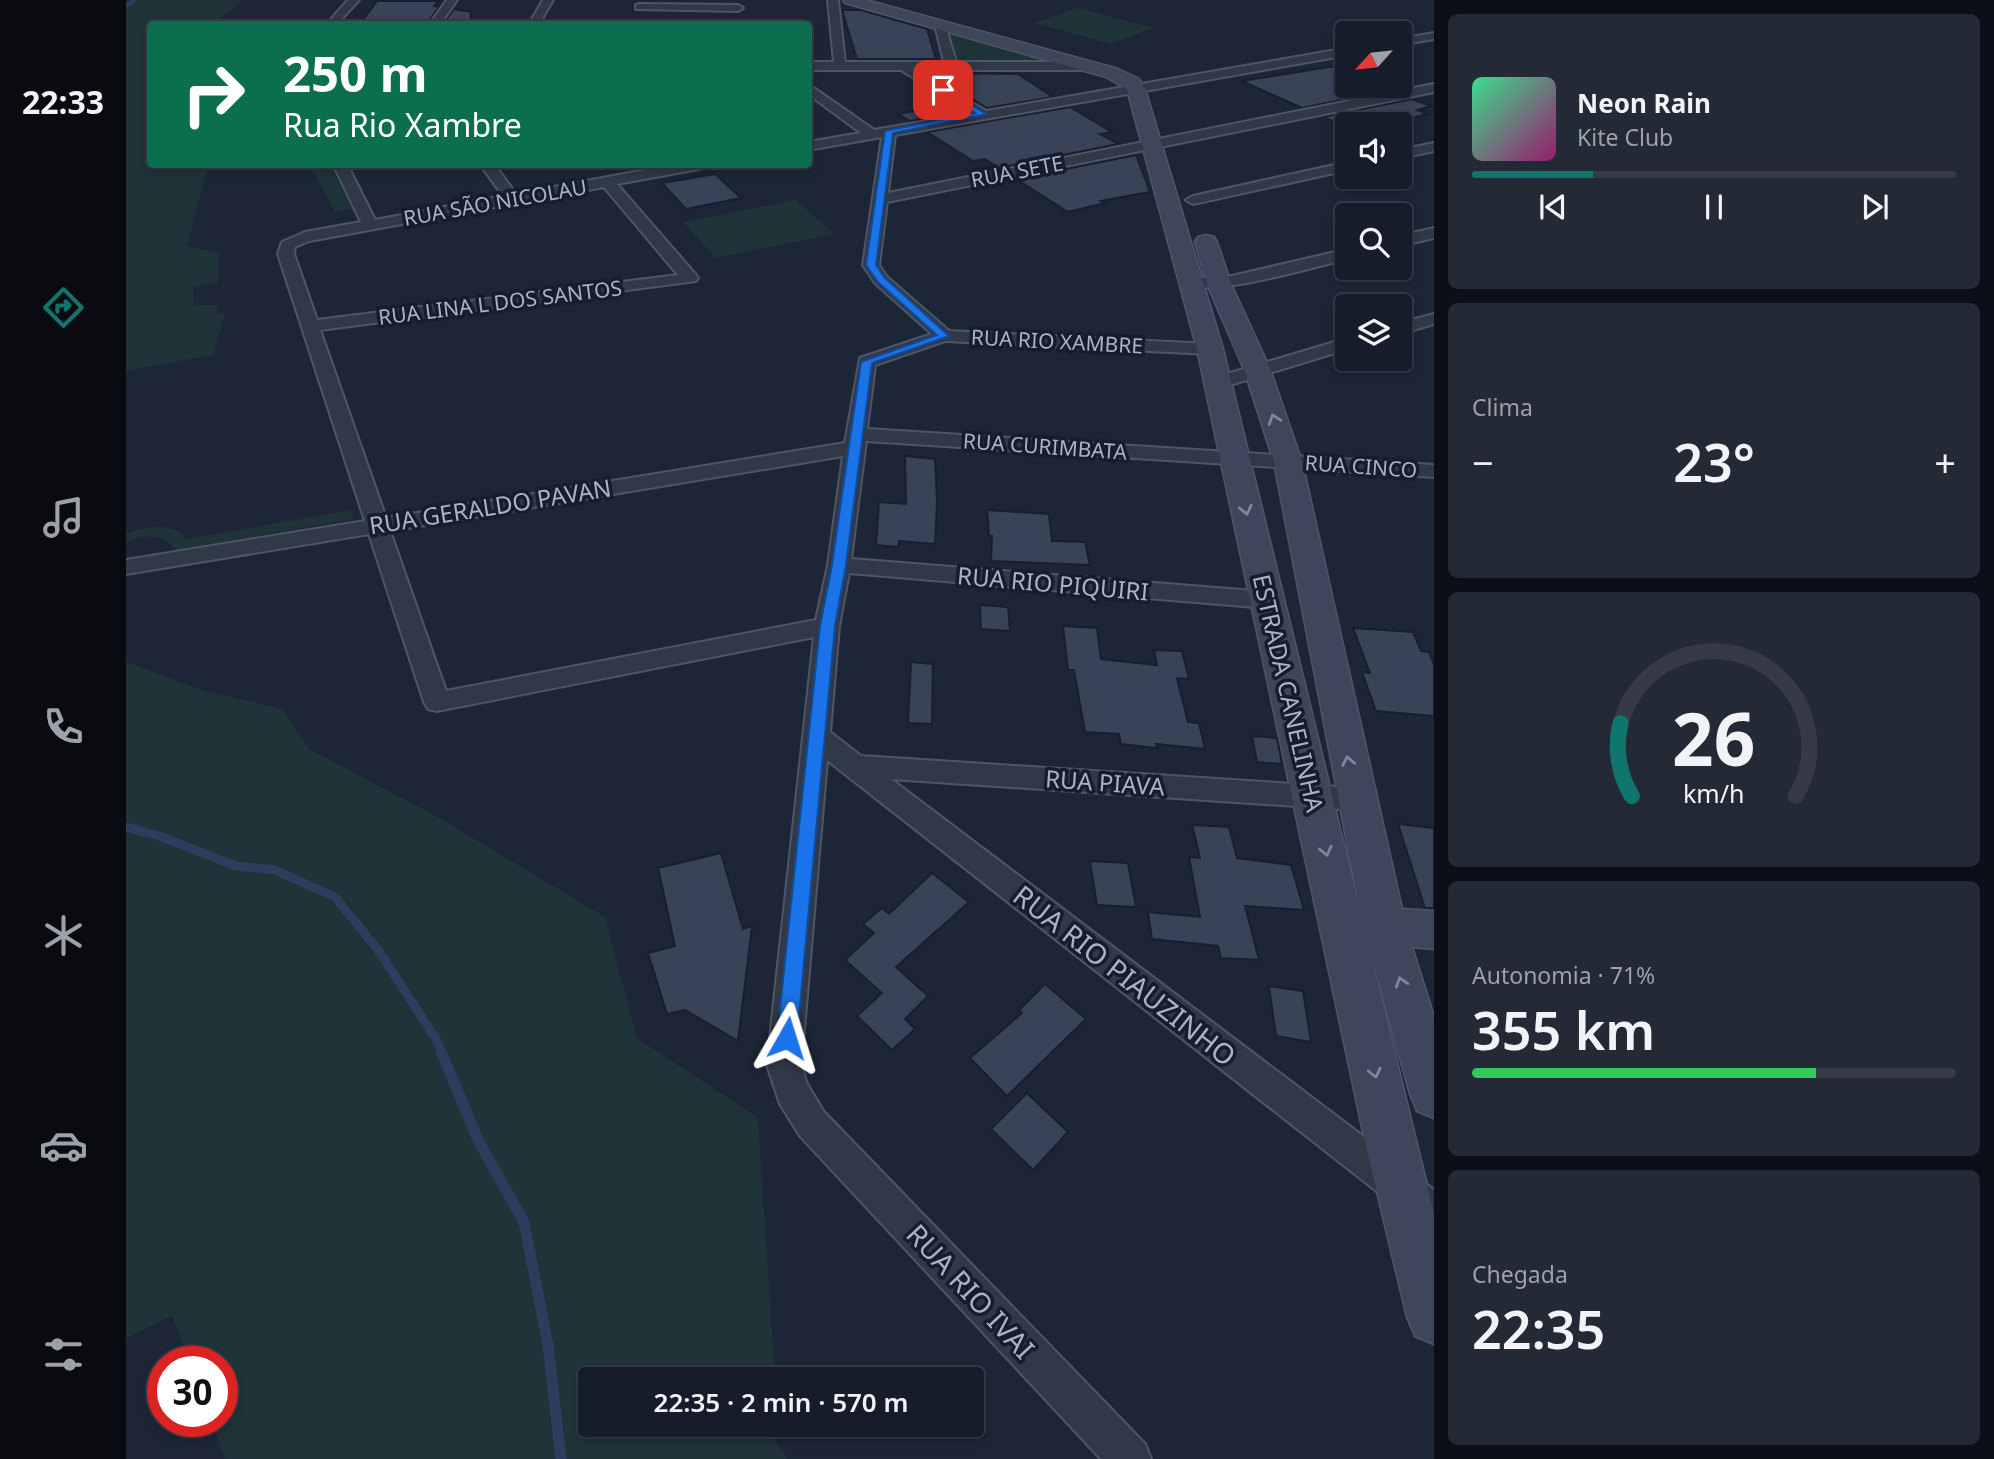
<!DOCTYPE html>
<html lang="pt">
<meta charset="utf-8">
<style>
:root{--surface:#161c29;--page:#232935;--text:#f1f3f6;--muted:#9ea1a8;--line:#353a46;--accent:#0f766e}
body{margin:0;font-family:"Noto Sans",sans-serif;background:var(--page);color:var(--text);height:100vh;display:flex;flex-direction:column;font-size:26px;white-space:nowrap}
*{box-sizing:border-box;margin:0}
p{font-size:23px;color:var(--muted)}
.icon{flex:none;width:38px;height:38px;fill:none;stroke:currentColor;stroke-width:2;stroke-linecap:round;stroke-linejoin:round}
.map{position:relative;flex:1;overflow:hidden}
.panel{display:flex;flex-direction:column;gap:14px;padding:14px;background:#0c0f17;width:560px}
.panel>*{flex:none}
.guide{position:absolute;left:21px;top:21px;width:665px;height:147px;border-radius:7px;box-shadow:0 4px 10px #0003,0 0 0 2px var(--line);background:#0b6e4f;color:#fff;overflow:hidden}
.needle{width:46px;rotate:243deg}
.controls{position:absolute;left:1209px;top:21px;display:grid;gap:14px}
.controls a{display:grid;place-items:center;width:77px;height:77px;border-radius:7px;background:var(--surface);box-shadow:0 4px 10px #0003,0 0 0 2px var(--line);font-size:35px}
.speed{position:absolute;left:21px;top:1346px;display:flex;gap:14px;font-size:35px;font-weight:700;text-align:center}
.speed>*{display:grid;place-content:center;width:91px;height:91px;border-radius:50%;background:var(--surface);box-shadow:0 4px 10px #0003,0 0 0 2px var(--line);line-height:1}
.speed .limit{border:10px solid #d22;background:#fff;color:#111}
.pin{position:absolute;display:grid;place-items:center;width:60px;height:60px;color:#fff;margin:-30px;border-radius:14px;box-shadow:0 4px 10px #0006}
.me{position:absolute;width:77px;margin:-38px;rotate:6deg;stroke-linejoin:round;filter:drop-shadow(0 0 5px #0008)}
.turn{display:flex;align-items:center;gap:24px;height:147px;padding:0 21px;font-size:32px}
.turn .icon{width:91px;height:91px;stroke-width:2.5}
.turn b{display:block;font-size:49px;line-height:60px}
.big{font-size:52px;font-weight:600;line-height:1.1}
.panel .tile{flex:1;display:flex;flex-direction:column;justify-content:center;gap:10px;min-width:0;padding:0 24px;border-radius:10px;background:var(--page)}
.panel .dial{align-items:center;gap:0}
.dial svg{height:182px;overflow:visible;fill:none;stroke:var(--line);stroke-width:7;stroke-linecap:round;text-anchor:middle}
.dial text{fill:var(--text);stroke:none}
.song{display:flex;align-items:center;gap:21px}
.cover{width:84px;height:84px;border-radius:10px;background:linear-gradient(135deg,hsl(150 70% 55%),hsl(320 70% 35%))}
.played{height:7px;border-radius:4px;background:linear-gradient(90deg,var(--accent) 25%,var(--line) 25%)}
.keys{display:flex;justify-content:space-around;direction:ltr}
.heat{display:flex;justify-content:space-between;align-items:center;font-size:38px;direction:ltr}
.charge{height:10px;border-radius:5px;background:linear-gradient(90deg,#34c759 71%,var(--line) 0)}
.trip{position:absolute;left:452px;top:1367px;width:406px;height:70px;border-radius:7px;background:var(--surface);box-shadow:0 4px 10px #0003,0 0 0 2px var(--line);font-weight:600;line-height:70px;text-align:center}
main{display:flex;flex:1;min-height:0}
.tabs{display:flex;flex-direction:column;width:126px;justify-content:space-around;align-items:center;background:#090b10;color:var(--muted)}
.tabs .icon{width:49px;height:49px}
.tabs .current{color:var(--accent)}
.tabs b{font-size:32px;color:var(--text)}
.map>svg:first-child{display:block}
.green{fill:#1f3338}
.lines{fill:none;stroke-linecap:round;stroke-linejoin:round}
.stream-far2{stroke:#2d3d5e;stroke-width:3.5}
.stream-far1{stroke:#2d3d5e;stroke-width:9}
.stream{stroke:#2d3d5e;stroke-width:11}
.building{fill:#394358;stroke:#181f2e;stroke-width:2}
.street-casing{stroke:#4e5566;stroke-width:4}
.secondary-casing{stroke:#4e5566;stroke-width:3}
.street{fill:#313848;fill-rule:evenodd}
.secondary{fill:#3e465b;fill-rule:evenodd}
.oneway{stroke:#7f879b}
.route{fill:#1a73e8;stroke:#114b97;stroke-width:2}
.labels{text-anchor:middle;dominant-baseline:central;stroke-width:7;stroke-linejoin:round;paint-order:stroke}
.far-street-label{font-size:21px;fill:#aab2c5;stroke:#171d2c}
.street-label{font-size:24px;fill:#aab2c5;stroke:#171d2c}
.near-street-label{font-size:28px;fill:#aab2c5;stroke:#171d2c}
</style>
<main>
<nav class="tabs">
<b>22:33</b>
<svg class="icon current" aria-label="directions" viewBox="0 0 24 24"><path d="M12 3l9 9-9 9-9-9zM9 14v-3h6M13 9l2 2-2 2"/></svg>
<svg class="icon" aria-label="music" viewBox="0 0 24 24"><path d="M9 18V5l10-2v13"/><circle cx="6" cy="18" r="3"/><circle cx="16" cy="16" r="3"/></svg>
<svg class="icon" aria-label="phone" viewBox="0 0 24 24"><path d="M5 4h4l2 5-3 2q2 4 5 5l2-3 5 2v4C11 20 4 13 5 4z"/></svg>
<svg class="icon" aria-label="climate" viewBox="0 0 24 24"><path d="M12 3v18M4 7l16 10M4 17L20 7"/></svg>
<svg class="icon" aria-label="car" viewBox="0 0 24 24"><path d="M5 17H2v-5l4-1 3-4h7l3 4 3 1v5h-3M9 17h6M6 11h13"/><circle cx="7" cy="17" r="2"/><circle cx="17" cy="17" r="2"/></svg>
<svg class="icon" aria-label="filters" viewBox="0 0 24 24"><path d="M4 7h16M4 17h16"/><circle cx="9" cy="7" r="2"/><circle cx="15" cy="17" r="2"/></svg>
</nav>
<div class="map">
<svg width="1308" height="1459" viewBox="0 0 1308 1459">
<rect width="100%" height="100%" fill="#1d2637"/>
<g class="green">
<polygon points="0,0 117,0 88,24 24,24 24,164 82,165 61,246 94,253 92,282 67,287 68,305 91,305 91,313 99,314 87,355 0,371"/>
<polygon points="951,8 1027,28 985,44 909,23"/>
<polygon points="821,31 936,64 830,63"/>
<polygon points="183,165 204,165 226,209 209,211"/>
<polygon points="670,200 708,234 590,258 557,222"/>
<path d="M226 510 227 519 52 550C45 547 45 544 39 540 28 533 11 538 0 543V534C19 527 47 521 60 539Z"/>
<polygon points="0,662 76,690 156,709 183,749 310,816 479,917 511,1038 632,1118 649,1379 464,1379 464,1424 649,1425 648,1440 662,1459 99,1459 85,1421 96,1421 96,1362 63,1361 46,1316 0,1338"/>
</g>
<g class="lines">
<polyline class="stream-far2" points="0,6 9,0"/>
<polyline class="stream-far1" points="0,827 33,836 110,866 149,870 209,897 252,950 310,1039 317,1056"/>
<polyline class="stream" points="316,1054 353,1142 398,1222 422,1345 435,1459"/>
</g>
<g class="building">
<polygon points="251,1 312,1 308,6 313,7 301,24 234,24"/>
<polygon points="328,9 345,12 344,24 317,24"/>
<polygon points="716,10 735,10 801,29 810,59 731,59"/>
<polygon points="1222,64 1222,86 1251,86 1263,90 1176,108 1116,81"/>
<polygon points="803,73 892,74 927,97 861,108"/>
<polygon points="1286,99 1305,106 1291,110 1302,114 1261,124 1214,124 1197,117"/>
<polygon points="825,104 839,112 784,121 772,114"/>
<polygon points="944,107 986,132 974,134 992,144 873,168 859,159 847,161 801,132"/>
<polygon points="1010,155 1024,192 975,201 979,203 942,212 890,179"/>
<polygon points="589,174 615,198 560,209 536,183"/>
<polygon points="779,456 809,459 811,501 809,544 773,541 772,547 750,545 753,502 780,504"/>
<polygon points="861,510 923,514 926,541 959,542 964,565 865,561 866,536 863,536"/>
<polygon points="854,605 882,607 884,631 855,629"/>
<polygon points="937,626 971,628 975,659 1031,665 1028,650 1056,651 1063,679 1051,678 1062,722 1073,723 1079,749 1030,744 1031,748 995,744 993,734 959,732 948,670 942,670"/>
<polygon points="1227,628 1287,632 1295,651 1303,652 1308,664 1308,716 1250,711 1236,672 1244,673"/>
<polygon points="785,662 807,664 806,724 782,723"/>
<polygon points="1126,736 1151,738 1156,764 1131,762"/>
<polygon points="1272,824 1308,828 1308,908 1299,908"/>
<polygon points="1066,825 1103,827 1111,858 1165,865 1178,910 1119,906 1133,960 1095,958 1092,946 1026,939 1022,912 1074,917 1063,857 1074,858"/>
<polygon points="595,853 617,929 626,926 612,1041 559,1010 541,1014 522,953 549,946 532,868"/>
<polygon points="964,861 1002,863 1010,907 971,905"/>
<polygon points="806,873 843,902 770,967 802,996 779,1019 789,1029 766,1050 731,1016 756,993 719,960 748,933 737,924 756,908 763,914"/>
<polygon points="919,984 960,1019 881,1096 844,1058 896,1013 893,1010"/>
<polygon points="1143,986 1177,991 1185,1042 1150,1036"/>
<polygon points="901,1093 942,1132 907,1170 865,1129"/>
</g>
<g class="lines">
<defs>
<g id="street">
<polygon points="222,0 233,0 211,24 201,24"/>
<polygon points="321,0 331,0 314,24 304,24"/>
<polygon points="417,0 427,0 413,24 403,24"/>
<path d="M702 0H712L719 62H818L809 25 814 22 819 25 830 62H957L963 66 957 70H791L860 111 1222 48V55L769 135 762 193 1308 84V92L761 202 753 265 761 277 823 331 1084 344 1093 349 1084 354 819 341 749 365 741 429 1308 465V477L740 441 725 559 1141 592 1149 594 1153 600 1149 606 1141 608 723 573 713 626 704 732 735 756 1230 788 1240 791 1244 799 1240 807 1230 810 765 779 1308 1190V1231L1295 1226 701 760 675 1065 681 1084 698 1112 1019 1444 1025 1459H975L674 1136 654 1104 641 1065 688 637 311 711 302 709 298 702 243 534 0 574V560L239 521 152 254 156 242 179 232 235 222 207 164H221L249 220 377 196 354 164H368L390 194 552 164H585L578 168 491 184 570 275 572 278 570 281 194 330 260 518 719 443 734 358 806 334 749 283 737 265 756 137 682 150V142L735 133 682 94V84L748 130 846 113 775 70H682V62H708ZM478 187 552 275 191 320 168 254 169 247 183 241ZM717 456 702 565 690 620 320 691 264 531Z"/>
<polygon points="514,4 612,5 617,8 612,11 510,9 510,5"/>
<polygon points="1308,33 1308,39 1274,45 1274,39"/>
<polygon points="1308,143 1308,151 1274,158 1274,150"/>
<polygon points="1222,162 1222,170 1067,204 1060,200 1067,196"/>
<polygon points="1308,228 1308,238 1274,246 1274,236"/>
<path d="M1222 249V259C1194 265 1076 301 1059 282L1067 277 1093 279Z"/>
<polygon points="1308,314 1308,324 1274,334 1274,323"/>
<polygon points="1222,338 1222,349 1091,389 1082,383 1084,379"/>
</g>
<g id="secondary">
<polygon points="717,0 740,0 992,69 1013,79 1019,89 1097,349 1308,1214 1308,1344 1289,1336 1281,1317 1240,1146 1071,349 1001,89 980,77 719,3"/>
<polygon points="1080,235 1088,237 1091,242 1105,284 1144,369 1176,462 1276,909 1308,911 1308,949 1286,947 1308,1017 1308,1118 1291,1111 1284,1094 1237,926 1148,462 1118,369 1081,284 1069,242 1072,237"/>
</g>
</defs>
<use href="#street" class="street-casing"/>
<use href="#secondary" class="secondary-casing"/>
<use href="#street" class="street"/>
<use href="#secondary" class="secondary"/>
</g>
<defs><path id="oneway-chevron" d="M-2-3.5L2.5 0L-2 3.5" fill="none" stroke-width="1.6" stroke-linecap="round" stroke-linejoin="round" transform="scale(1.75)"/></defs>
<g class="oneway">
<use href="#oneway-chevron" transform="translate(1148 419) rotate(-109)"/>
<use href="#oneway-chevron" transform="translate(1120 510) rotate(77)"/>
<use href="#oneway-chevron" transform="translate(1222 761) rotate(-101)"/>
<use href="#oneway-chevron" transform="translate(1200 851) rotate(77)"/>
<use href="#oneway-chevron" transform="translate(1275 982) rotate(-107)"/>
<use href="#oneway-chevron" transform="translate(1249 1073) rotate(77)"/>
</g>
<polygon class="route" points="814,88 819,88 860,114 767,133 750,265 759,278 823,336 746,363 720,565 709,626 671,1038 668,1044 661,1047 654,1044 651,1038 694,626 706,565 735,362 811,335 752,282 740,265 759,131 849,113 814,91"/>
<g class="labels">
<g class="far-street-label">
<text transform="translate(891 171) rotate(-11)">RUA SETE</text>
<text transform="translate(369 202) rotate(-10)">RUA SÃO NICOLAU</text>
<text transform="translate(374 302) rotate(-7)">RUA LINA L DOS SANTOS</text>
<text transform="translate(931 341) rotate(3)">RUA RIO XAMBRE</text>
<text transform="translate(919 446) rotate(4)">RUA CURIMBATA</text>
<text transform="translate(1235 466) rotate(4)">RUA CINCO</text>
</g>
<g class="street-label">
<text transform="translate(364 506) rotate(-9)">RUA GERALDO PAVAN</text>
<text transform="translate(927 583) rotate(5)">RUA RIO PIQUIRI</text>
<text transform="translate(1163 693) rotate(77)">ESTRADA CANELINHA</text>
<text transform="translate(979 782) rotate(4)">RUA PIAVA</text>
</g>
<g class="near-street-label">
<text transform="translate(999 975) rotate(38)">RUA RIO PIAUZINHO</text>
<text transform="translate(845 1291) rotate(47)">RUA RIO IVAI</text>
</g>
</g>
</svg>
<div class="controls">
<a><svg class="needle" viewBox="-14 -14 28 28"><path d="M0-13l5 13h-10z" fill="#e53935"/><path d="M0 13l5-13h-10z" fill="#9ea1a8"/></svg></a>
<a><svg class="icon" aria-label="sound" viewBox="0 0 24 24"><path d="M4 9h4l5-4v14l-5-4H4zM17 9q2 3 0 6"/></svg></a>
<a><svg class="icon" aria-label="search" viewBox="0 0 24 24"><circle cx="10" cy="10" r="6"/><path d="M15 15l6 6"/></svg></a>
<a><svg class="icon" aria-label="layers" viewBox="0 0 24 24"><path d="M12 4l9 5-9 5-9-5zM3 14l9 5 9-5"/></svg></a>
</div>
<div class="speed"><div class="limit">30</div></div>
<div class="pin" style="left:817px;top:90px;background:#d93025"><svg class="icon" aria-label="arrive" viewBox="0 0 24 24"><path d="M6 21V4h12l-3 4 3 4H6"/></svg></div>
<svg class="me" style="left:661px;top:1038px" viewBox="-20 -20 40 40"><path d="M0-17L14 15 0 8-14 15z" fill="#1a73e8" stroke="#fff" stroke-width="4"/></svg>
<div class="trip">22:35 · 2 min · 570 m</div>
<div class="guide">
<div class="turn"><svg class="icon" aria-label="right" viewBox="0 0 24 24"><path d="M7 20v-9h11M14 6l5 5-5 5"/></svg><div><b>250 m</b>Rua Rio Xambre</div></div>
</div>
</div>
<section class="panel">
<div class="tile">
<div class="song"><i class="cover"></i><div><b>Neon Rain</b><p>Kite Club</p></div></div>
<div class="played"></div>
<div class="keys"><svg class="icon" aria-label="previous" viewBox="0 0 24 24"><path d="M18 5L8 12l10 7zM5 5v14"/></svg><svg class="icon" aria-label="pause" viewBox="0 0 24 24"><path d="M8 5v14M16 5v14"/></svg><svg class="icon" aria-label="next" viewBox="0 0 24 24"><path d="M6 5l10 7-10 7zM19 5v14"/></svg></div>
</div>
<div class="tile"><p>Clima</p>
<div class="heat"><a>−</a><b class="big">23°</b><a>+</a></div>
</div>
<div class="tile dial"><svg viewBox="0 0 100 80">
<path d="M14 69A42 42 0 1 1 86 69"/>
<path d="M14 69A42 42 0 0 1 9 37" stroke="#0f766e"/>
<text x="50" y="56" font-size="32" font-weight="700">26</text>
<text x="50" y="72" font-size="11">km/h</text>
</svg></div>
<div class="tile"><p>Autonomia · 71%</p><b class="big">355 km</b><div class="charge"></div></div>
<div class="tile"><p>Chegada</p><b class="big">22:35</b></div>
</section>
</main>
